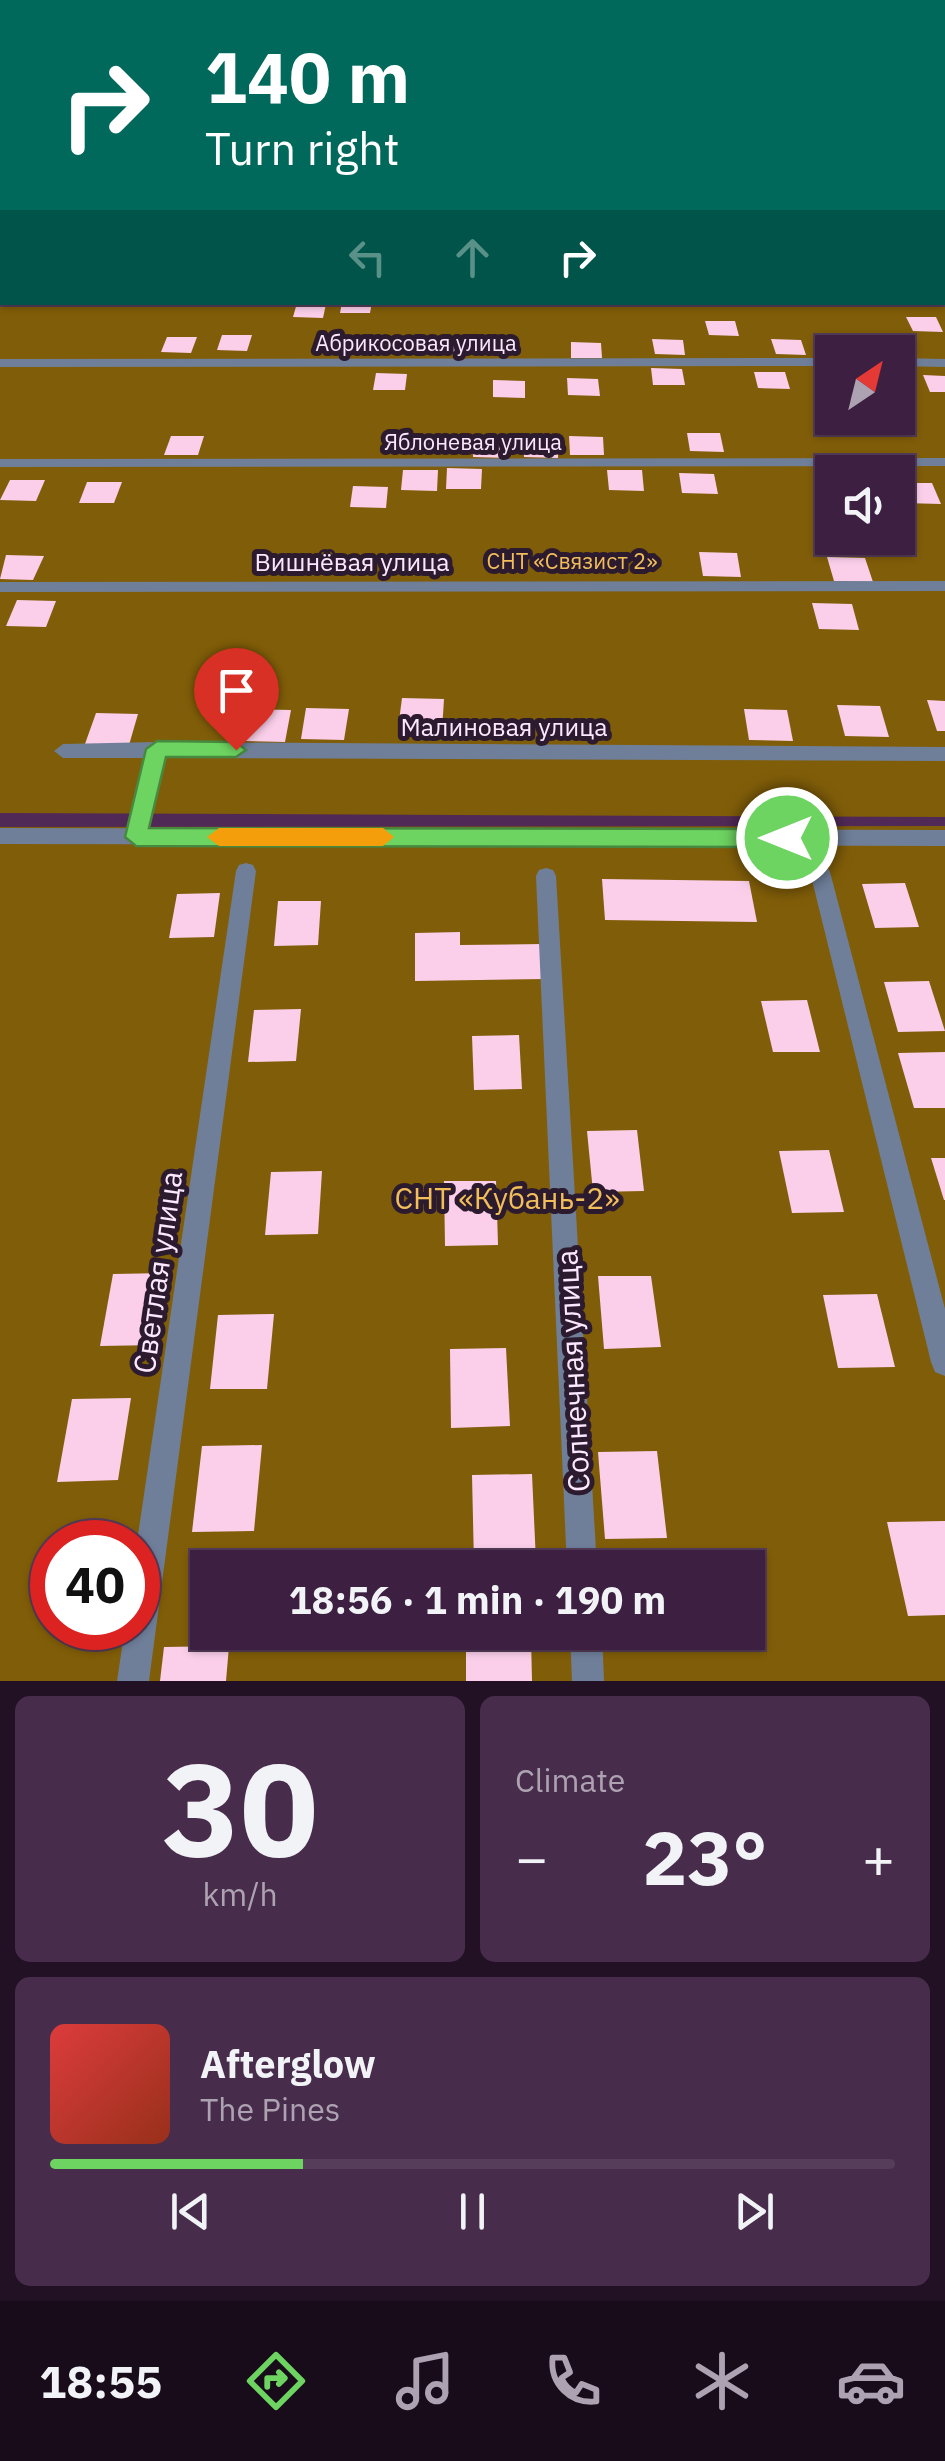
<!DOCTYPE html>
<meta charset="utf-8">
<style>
:root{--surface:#3d1f41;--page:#482c4c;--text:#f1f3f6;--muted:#ada2b1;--line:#563d5a;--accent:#6dd361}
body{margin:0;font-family:"IBM Plex Sans",sans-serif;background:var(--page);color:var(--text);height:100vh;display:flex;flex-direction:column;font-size:38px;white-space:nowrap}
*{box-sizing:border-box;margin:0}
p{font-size:32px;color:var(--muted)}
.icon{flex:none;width:55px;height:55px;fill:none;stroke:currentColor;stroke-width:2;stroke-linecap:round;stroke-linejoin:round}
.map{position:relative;height:1681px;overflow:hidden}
.side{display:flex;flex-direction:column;gap:15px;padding:15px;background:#221124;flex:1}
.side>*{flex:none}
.banner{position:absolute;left:0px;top:0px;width:945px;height:305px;box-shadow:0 2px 8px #0004,0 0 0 2px var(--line);background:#00695c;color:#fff;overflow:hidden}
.needle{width:65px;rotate:35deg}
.controls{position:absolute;left:815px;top:335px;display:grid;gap:20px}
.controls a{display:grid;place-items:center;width:100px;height:100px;border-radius:0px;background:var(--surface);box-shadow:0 2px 8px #0004,0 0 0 2px var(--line);font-size:50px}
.speed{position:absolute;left:30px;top:1520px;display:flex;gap:20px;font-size:50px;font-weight:700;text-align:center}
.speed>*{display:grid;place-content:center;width:130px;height:130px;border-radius:50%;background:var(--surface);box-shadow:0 2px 8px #0004,0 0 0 2px var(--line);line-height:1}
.speed .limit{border:15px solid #d22;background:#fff;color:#111}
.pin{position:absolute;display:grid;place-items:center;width:85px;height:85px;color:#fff;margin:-102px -42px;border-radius:50% 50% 50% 0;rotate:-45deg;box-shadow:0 0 10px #0007}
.pin .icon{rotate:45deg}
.me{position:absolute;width:110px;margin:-55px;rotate:270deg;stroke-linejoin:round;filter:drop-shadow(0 0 8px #0008)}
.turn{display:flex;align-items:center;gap:35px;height:210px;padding:0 40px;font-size:45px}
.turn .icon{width:130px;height:130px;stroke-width:2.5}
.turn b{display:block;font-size:70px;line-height:85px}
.lanes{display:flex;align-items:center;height:95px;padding:0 40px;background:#0003;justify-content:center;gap:50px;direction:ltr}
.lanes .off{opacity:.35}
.big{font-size:75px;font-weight:800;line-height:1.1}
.side .tile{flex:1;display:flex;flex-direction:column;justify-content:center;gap:15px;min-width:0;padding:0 35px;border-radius:15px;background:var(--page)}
.side .dial{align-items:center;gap:0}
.dial b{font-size:130px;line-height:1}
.song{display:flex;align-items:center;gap:30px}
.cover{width:120px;height:120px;border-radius:15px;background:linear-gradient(135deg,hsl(0 70% 55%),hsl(10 70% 35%))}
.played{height:10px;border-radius:5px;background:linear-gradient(90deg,var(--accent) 30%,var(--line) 30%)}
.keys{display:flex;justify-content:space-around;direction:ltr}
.heat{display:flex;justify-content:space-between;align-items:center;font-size:55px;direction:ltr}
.side .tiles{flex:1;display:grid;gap:15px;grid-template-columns:1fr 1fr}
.tile:last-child{grid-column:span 2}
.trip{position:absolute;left:190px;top:1550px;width:575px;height:100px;border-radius:0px;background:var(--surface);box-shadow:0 2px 8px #0004,0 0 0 2px var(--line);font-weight:800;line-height:100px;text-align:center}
.dock{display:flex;height:160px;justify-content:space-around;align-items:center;background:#180c1a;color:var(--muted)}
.dock .icon{width:70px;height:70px}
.dock .on{color:var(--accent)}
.dock b{font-size:45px;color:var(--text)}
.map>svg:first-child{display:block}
.green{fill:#805d08;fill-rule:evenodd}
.building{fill:#fbcfea}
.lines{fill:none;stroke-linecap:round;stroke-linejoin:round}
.minor{fill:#6f7f9a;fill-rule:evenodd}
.tertiary{fill:#6f7f9a;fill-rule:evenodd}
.route{fill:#6dd361;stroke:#47893f;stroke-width:2.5}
.slow{fill:#f59e0b}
.labels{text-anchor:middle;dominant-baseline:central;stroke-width:10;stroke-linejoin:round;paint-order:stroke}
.far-street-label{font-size:22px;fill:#fbe8fe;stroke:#2c1b2f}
.far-park-label{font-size:22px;fill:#f2be5a;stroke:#2c1b2f}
.street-label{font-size:25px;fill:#fbe8fe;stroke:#2c1b2f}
.near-park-label{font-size:30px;fill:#f2be5a;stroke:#2c1b2f}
.near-street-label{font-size:30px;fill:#fbe8fe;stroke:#2c1b2f}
</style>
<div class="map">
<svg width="945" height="1681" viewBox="0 0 945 1681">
<rect width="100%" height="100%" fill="#512957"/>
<g class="green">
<path d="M0 0H898L900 2H2V302H942L945 148V817L0 813ZM832 352H898V418H832ZM832 472H898V538H832Z"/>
<path d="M945 826V1681H0V827ZM52 1542H138V1628H52ZM208 1568H748V1632H208Z"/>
</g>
<g class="building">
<polygon points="342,302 372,302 370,313 340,313"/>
<polygon points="297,303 326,304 323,318 293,317"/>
<polygon points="906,317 936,317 943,332 913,331"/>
<polygon points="705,321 735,321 739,336 709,335"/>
<polygon points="222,335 252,335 247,351 217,350"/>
<polygon points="167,337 197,337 191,353 161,352"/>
<polygon points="435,337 465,337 464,352 434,352"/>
<polygon points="652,339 683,340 685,355 655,354"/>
<polygon points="771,339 801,340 806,355 776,354"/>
<polygon points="833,339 864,339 869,352 838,352"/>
<polygon points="571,342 601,343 602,358 571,358"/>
<polygon points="651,368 682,369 685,385 653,385"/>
<polygon points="754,372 785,372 790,389 758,388"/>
<polygon points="376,373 407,374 405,390 373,390"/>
<polygon points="923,375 945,376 945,392 930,392"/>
<polygon points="567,378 598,379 600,396 568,395"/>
<polygon points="493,380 525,381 525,398 493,397"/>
<polygon points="687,433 720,433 724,452 690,451"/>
<polygon points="171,436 204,436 198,455 164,455"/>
<polygon points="410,436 440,436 440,452 409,452"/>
<polygon points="569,436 603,437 604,455 570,455"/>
<polygon points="474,438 507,439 507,458 473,457"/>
<polygon points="524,439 558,439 558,458 524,457"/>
<polygon points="447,468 482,469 481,489 446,489"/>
<polygon points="403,470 438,470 437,491 401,490"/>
<polygon points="607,470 642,470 644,491 609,490"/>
<polygon points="679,473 714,474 718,494 682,493"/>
<polygon points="10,480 45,480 36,501 0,500"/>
<polygon points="87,482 122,482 114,503 79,503"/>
<polygon points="898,483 932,483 941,504 904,503"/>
<polygon points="353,486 388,487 386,508 350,507"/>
<polygon points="699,552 737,553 741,577 703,576"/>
<polygon points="6,555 44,556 33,580 0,579"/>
<polygon points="827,557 865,558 873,582 834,581"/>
<polygon points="17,600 56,601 46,627 6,626"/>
<polygon points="812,603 852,604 859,630 819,629"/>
<polygon points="402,698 444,699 442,730 398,729"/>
<polygon points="927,700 945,701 945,731 937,731"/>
<polygon points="837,705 880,706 889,737 845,736"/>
<polygon points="306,708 349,709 344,740 301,739"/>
<polygon points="248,709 291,710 285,742 241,741"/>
<polygon points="744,709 787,710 793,741 749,740"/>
<polygon points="96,713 138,714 129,745 85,744"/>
<polygon points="602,879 749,881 757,922 605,920"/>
<polygon points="905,883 919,927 875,928 862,884"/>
<polygon points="220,893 214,937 169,938 177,894"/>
<polygon points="278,901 321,901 318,945 274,946"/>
<polygon points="460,932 460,945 542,944 545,979 415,981 415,933"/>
<polygon points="929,981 945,1031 898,1032 884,982"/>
<polygon points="807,1000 820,1052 773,1052 761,1001"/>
<polygon points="301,1009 296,1061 248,1062 254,1010"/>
<polygon points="519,1035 522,1089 474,1090 472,1036"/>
<polygon points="945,1052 945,1108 914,1108 898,1053"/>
<polygon points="637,1130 644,1191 593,1192 587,1131"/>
<polygon points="829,1150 844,1212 792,1213 779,1151"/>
<polygon points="931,1158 945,1158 945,1200 944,1200"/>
<polygon points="322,1171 318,1234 265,1235 271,1172"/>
<polygon points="444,1181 496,1181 498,1245 445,1246"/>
<polygon points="167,1273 157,1345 100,1346 113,1274"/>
<polygon points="598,1276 651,1276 661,1347 604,1349"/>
<polygon points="877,1294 895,1367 838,1368 823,1295"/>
<polygon points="274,1314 267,1389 210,1389 218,1315"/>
<polygon points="506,1348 510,1426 451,1428 450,1349"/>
<polygon points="131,1398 118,1480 57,1482 72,1399"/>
<polygon points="262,1445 254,1531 192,1532 202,1446"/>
<polygon points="657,1451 667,1538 605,1539 598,1452"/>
<polygon points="532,1474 536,1562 474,1564 472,1475"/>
<polygon points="945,1521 945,1615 908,1616 887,1522"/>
<polygon points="531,1638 532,1681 466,1681 466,1640"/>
<polygon points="229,1646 226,1681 160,1681 164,1647"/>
</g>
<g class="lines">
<g class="minor">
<rect x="452" y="0" width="8" height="2"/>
<rect x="0" y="8" width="2" height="4"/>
<rect x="942" y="12" width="3" height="4"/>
<rect x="0" y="28" width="2" height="4"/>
<polygon points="0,61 2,62 2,66 0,67"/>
<rect x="942" y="93" width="3" height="6"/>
<polygon points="2,105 2,113 0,114 0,106"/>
<rect x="942" y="148" width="3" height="6"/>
<rect x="0" y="149" width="2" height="6"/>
<rect x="942" y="208" width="3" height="6"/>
<rect x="0" y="210" width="2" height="6"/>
<rect x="942" y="277" width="3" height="8"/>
<polygon points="832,358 832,366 0,367 0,359"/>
<polygon points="898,358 945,359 945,367 898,366"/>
<polygon points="945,458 945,466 0,467 0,459"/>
<polygon points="945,581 945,591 0,592 0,582"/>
<polygon points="157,742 945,747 945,761 164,758 146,837 143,842 129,842 126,837 145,758 63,758 54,751 63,744"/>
<polygon points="246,863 253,865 256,871 149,1681 117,1681 125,1628 138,1628 137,1542 236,871 239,865"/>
<polygon points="820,864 827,866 830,872 945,1309 945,1376 935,1372 931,1362 810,872 813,866"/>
<polygon points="546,868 553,870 556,876 597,1568 567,1568 536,876 539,870"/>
<polygon points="570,1632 602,1632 604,1681 572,1681"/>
</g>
<g class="tertiary">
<polygon points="2,277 2,289 0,290 0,278"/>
<polygon points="0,828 945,830 945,846 0,844"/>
</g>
</g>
<polygon class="route" points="157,741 236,742 246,750 236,757 166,757 149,828 787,829 799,838 787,847 136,846 125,837 146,749"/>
<polygon class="slow" points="219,828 383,828 394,837 383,846 219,846 207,837"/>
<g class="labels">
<g class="far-street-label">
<text x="416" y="342">Абрикосовая улица</text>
<text x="473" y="441">Яблоневая улица</text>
</g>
<g class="far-park-label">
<text x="572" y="560">СНТ «Связист 2»</text>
</g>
<g class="street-label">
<text x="352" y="561">Вишнёвая улица</text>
<text x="504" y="726">Малиновая улица</text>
</g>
<g class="near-park-label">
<text x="507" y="1197">СНТ «Кубань-2»</text>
</g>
<g class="near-street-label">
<text transform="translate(157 1272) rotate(-82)">Светлая улица</text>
<text transform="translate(572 1371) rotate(-93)">Солнечная улица</text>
</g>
</g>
</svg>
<div class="controls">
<a><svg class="needle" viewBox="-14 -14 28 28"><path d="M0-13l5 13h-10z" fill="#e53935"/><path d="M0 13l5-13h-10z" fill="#ada2b1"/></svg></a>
<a><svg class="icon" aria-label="sound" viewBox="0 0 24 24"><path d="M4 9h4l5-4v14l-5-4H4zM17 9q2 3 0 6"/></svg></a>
</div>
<div class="speed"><div class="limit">40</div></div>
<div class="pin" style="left:236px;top:750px;background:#d93025"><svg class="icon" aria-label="arrive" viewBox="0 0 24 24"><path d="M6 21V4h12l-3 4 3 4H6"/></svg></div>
<svg class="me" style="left:787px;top:838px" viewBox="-20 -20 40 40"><circle r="17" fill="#6dd361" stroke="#fff" stroke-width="3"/><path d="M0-11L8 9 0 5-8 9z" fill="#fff"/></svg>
<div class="trip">18:56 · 1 min · 190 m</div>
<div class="banner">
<div class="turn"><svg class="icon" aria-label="right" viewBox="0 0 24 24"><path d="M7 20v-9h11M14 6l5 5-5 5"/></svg><div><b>140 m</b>Turn right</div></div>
<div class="lanes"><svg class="icon off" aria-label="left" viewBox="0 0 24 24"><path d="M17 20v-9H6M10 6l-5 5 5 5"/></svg><svg class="icon off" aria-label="ahead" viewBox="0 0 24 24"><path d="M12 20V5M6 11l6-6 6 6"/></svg><svg class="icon" aria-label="right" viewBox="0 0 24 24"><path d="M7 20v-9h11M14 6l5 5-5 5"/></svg></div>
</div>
</div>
<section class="side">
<div class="tiles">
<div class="tile dial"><b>30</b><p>km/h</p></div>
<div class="tile"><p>Climate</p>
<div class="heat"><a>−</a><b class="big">23°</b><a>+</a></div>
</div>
<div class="tile">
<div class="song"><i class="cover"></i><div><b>Afterglow</b><p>The Pines</p></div></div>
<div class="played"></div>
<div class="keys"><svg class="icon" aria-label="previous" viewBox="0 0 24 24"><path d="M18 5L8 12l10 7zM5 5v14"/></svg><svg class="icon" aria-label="pause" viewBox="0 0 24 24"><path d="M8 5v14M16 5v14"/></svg><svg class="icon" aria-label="next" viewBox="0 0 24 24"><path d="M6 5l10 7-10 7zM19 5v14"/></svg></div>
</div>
</div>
</section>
<nav class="dock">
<b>18:55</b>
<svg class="icon on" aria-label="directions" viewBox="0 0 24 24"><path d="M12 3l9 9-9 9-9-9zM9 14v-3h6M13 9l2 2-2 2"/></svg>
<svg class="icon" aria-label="music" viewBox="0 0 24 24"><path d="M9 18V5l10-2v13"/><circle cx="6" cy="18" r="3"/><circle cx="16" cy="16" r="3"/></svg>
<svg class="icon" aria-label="phone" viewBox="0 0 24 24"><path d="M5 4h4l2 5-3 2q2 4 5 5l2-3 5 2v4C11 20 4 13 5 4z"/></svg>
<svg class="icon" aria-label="climate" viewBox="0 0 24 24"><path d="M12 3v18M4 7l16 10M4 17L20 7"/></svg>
<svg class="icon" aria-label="car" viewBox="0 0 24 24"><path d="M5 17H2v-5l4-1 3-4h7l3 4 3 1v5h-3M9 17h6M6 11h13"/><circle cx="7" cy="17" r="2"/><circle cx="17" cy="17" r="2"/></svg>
</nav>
